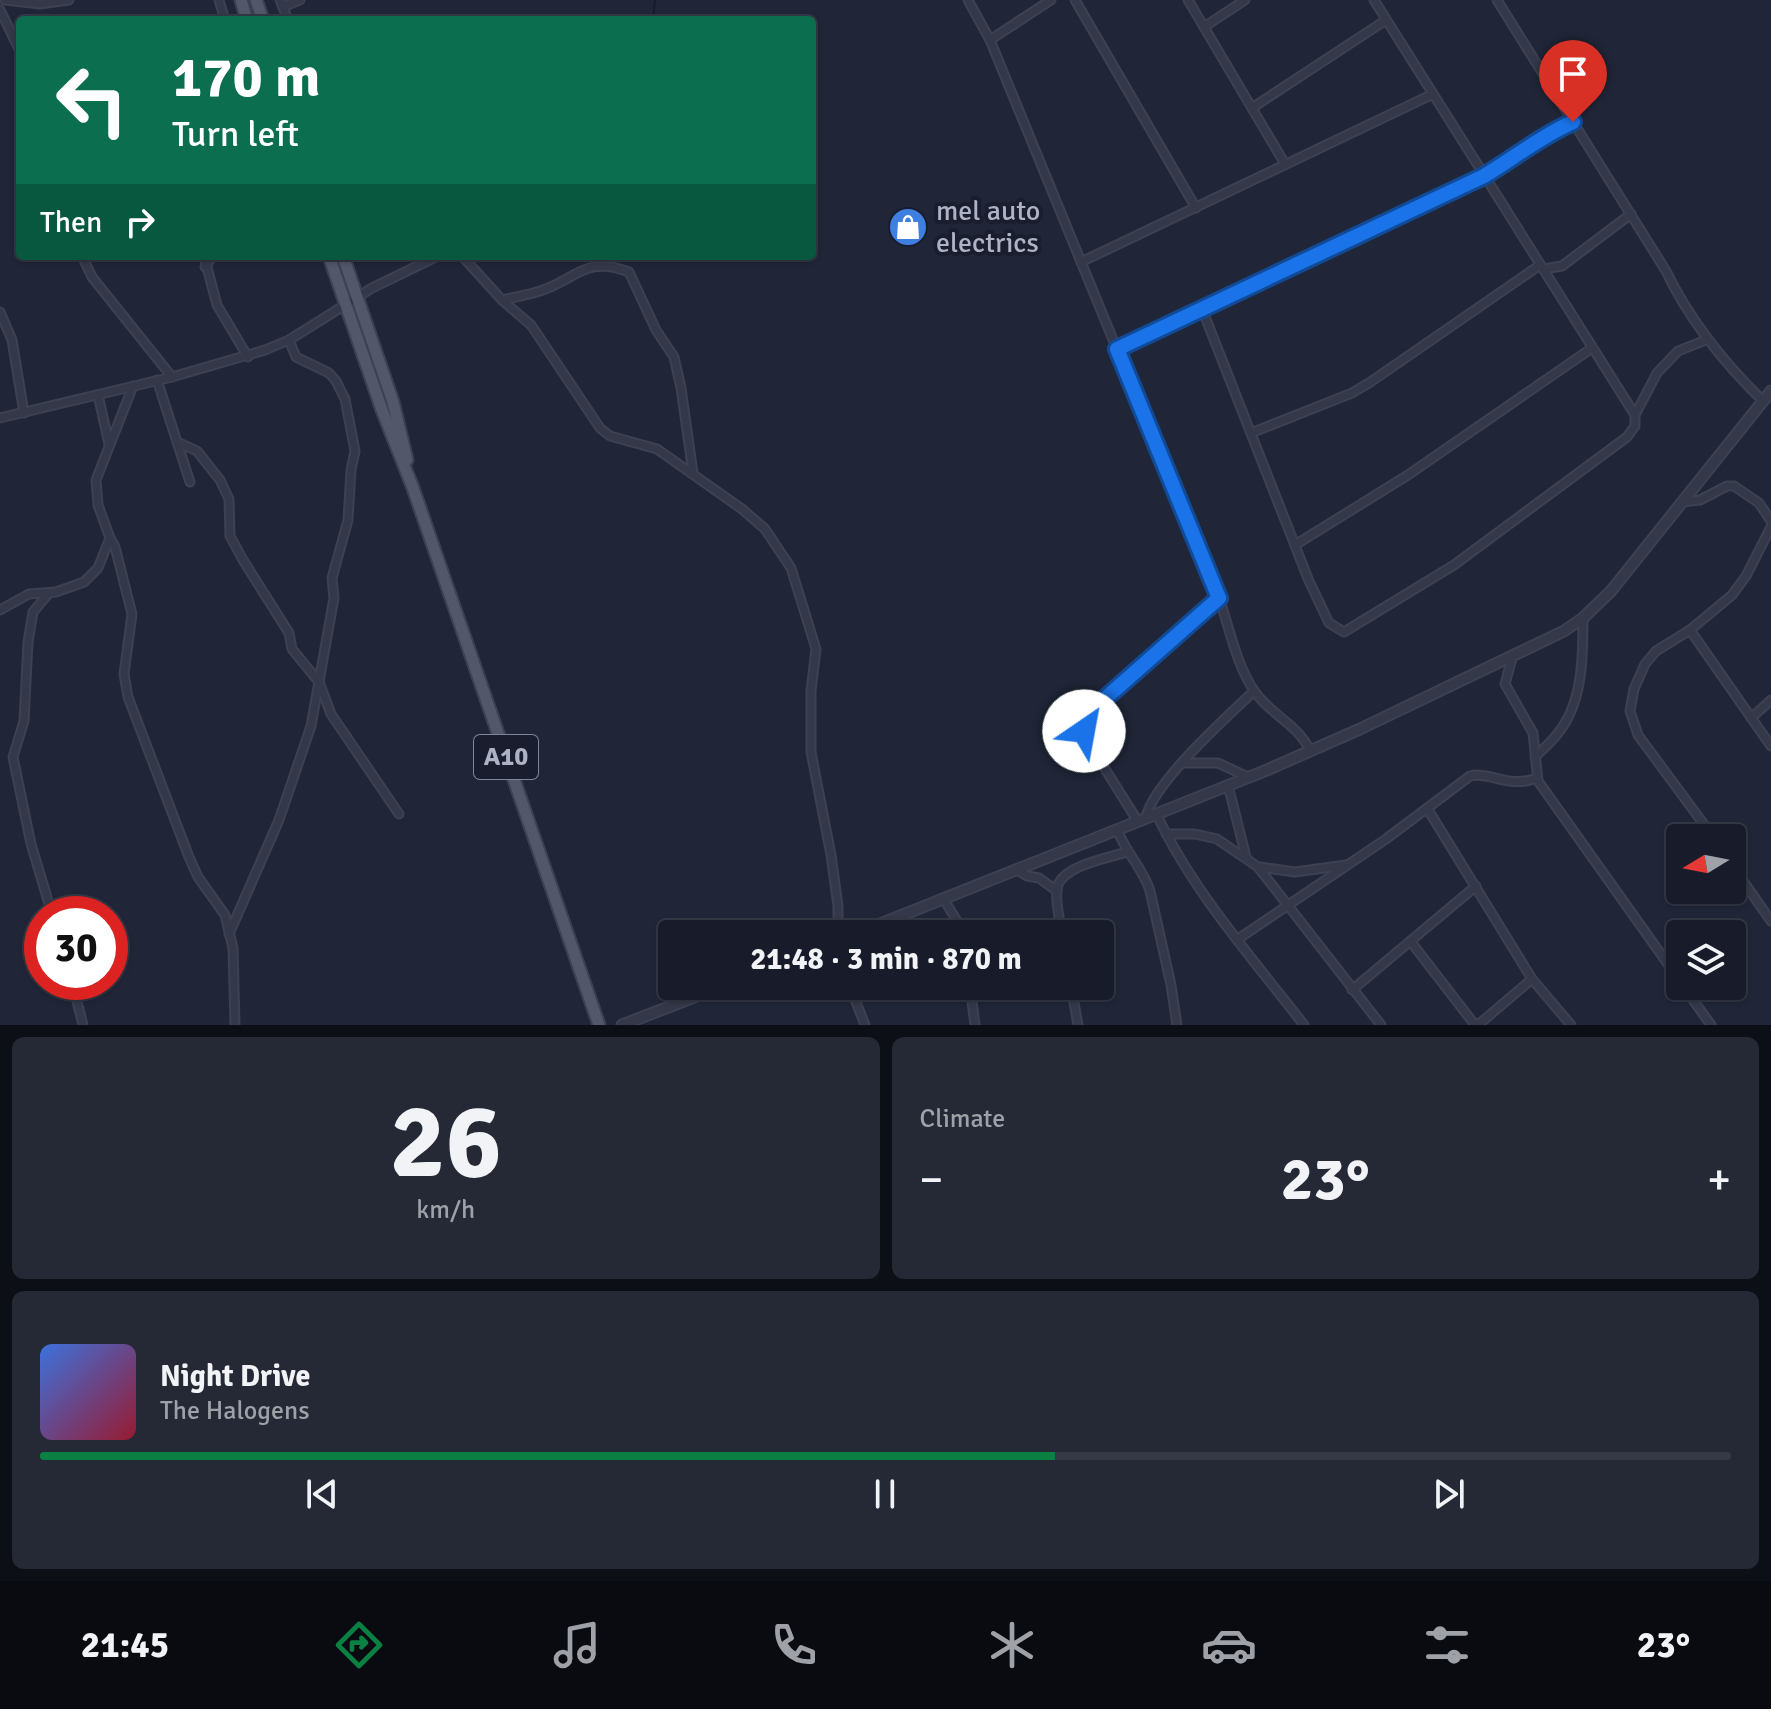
<!DOCTYPE html>
<meta charset="utf-8">
<style>
:root{--surface:#181c2a;--page:#252936;--text:#f1f3f6;--muted:#9fa1a8;--line:#363a47;--accent:#0b8043}
body{margin:0;font-family:Signika,sans-serif;background:var(--page);color:var(--text);height:100vh;display:flex;flex-direction:column;font-size:30px;white-space:nowrap}
*{box-sizing:border-box;margin:0}
p{font-size:26px;color:var(--muted)}
.icon{flex:none;width:44px;height:44px;fill:none;stroke:currentColor;stroke-width:2;stroke-linecap:round;stroke-linejoin:round}
.map{position:relative;height:1025px;overflow:hidden}
.details{display:flex;flex-direction:column;gap:12px;padding:12px;background:#0d0f17;flex:1}
.details>*{flex:none}
.hud{position:absolute;left:16px;top:16px;width:800px;height:244px;border-radius:8px;box-shadow:0 2px 6px #0004,0 0 0 2px var(--line);background:#0b6e4f;color:#fff;overflow:hidden}
.needle{width:52px;rotate:260deg}
.controls{position:absolute;left:1666px;top:824px;display:grid;gap:16px}
.controls a{display:grid;place-items:center;width:80px;height:80px;border-radius:8px;background:var(--surface);box-shadow:0 2px 6px #0004,0 0 0 2px var(--line);font-size:40px}
.speed{position:absolute;left:24px;top:896px;display:flex;gap:16px;font-size:40px;font-weight:700;text-align:center}
.speed>*{display:grid;place-content:center;width:104px;height:104px;border-radius:50%;background:var(--surface);box-shadow:0 2px 6px #0004,0 0 0 2px var(--line);line-height:1}
.speed .limit{border:12px solid #d22;background:#fff;color:#111}
.pin{position:absolute;display:grid;place-items:center;width:68px;height:68px;color:#fff;margin:-82px -34px;border-radius:50% 50% 50% 0;rotate:-45deg;box-shadow:0 0 8px #0007}
.pin .icon{rotate:45deg}
.me{position:absolute;width:88px;margin:-44px;rotate:33deg;stroke-linejoin:round;filter:drop-shadow(0 0 6px #0008)}
.turn{display:flex;align-items:center;gap:28px;height:168px;padding:0 24px;font-size:36px}
.turn .icon{width:104px;height:104px;stroke-width:2.5}
.turn b{display:block;font-size:56px;line-height:68px}
.then{display:flex;align-items:center;height:76px;padding:0 24px;background:#0003;gap:16px;font-size:30px}
.big{font-size:60px;font-weight:800;line-height:1.1}
.details .tile{flex:1;display:flex;flex-direction:column;justify-content:center;gap:12px;min-width:0;padding:0 28px;border-radius:12px;background:var(--page)}
.details .dial{align-items:center;gap:0}
.dial b{font-size:104px;line-height:1}
.song{display:flex;align-items:center;gap:24px}
.cover{width:96px;height:96px;border-radius:12px;background:linear-gradient(135deg,hsl(220 70% 55%),hsl(350 70% 35%))}
.played{height:8px;border-radius:4px;background:linear-gradient(90deg,var(--accent) 60%,var(--line) 60%)}
.keys{display:flex;justify-content:space-around;direction:ltr}
.heat{display:flex;justify-content:space-between;align-items:center;font-size:44px;direction:ltr}
.details .tiles{flex:1;display:grid;gap:12px;grid-template-columns:1fr 1fr}
.tile:last-child{grid-column:span 2}
.trip{position:absolute;left:658px;top:920px;width:456px;height:80px;border-radius:8px;background:var(--surface);box-shadow:0 2px 6px #0004,0 0 0 2px var(--line);font-weight:800;line-height:80px;text-align:center}
.tabs{display:flex;height:128px;justify-content:space-around;align-items:center;background:#0a0b11;color:var(--muted)}
.tabs .icon{width:56px;height:56px}
.tabs .active{color:var(--accent)}
.tabs b{font-size:36px;color:var(--text)}
.map>svg:first-child{display:block}
.lines{fill:none;stroke-linecap:round;stroke-linejoin:round}
.stream{stroke:#141b36;stroke-width:2}
.minor-casing{stroke:#3d4152;stroke-width:11}
.tertiary-casing{stroke:#3d4152;stroke-width:13}
.primary-casing{stroke:#3d4152;stroke-width:15}
.minor{stroke:#343849;stroke-width:7}
.tertiary{stroke:#343849;stroke-width:9}
.primary{stroke:#525769;stroke-width:11}
.route-casing{stroke:#114b97;stroke-width:20}
.route{stroke:#1a73e8;stroke-width:14}
.labels{text-anchor:middle;dominant-baseline:central;stroke-width:8;stroke-linejoin:round;paint-order:stroke}
.shield{fill:#191d2d;stroke:#818597;stroke-width:2}
.shield-label{font-size:26px;font-weight:bold;fill:#aeb2c5}
.poi-label{font-size:28px;fill:#aeb2c5;stroke:#191d2d;text-anchor:start}
</style>
<div class="map">
<svg width="1771" height="1025" viewBox="0 0 1771 1025">
<rect width="100%" height="100%" fill="#202638"/>
<g class="lines">
<polyline class="stream" points="653,20 655,0"/>
<defs>
<g id="minor">
<polyline points="5,0 40,4 69,0"/>
<polyline points="219,0 225,20"/>
<polyline points="280,0 288,20"/>
<polyline points="968,0 990,40 1219,598"/>
<polyline points="1075,0 1196,208"/>
<polyline points="1188,0 1285,164"/>
<polyline points="1374,0 1635,415"/>
<path d="M1497 0 1666 271C1690 321 1723 362 1763 401"/>
<polyline points="283,7 300,0"/>
<polyline points="0,10 20,51"/>
<polyline points="1204,27 1245,0"/>
<polyline points="990,40 1051,0"/>
<polyline points="1252,108 1386,20"/>
<polyline points="82,256 92,277 172,377"/>
<polyline points="204,256 217,305 248,357"/>
<polyline points="462,256 502,300 531,325 600,428 610,436 657,449 742,509 765,529 791,568 816,649 811,691 811,752 831,855 838,906 838,934"/>
<polyline points="1081,262 1433,94"/>
<polyline points="205,267 213,256"/>
<polyline points="1543,269 1562,266 1631,214"/>
<path d="M502 300C515 297 528 295 540 291 577 279 585 255 629 272L656 330 674 357 681 388 693 473"/>
<polyline points="1202,309 1309,581 1329,623 1344,632 1454,565 1627,437 1635,426 1635,415 1657,373 1678,351 1706,340"/>
<polyline points="0,312 12,340 24,413"/>
<path d="M1117 349 1484 176C1514 158 1541 136 1573 122"/>
<polyline points="157,380 190,482"/>
<polyline points="98,395 109,444"/>
<polyline points="0,418 172,377 265,350 289,340 372,288 438,256"/>
<polyline points="1251,433 1352,393 1369,383 1540,265"/>
<polyline points="177,442 197,451 220,480 229,499 230,536 243,560 289,633 292,649 319,682 331,714 399,814"/>
<polyline points="1681,502 1700,500 1727,486 1734,486 1759,503 1771,521"/>
<polyline points="110,538 115,547 132,614 124,674 128,697 189,857 198,877 225,915 233,948 235,1025"/>
<polyline points="1295,545 1408,475 1592,348"/>
<polyline points="49,593 33,612 28,642 24,721 13,757 31,844 52,914"/>
<polyline points="0,610 29,594 56,592 84,582 98,568 110,538 98,505 96,480 133,386"/>
<polyline points="1690,630 1771,746"/>
<polyline points="1512,658 1505,684 1533,733 1538,781 1680,981"/>
<polyline points="1751,718 1771,700"/>
<path d="M1535 757C1544 748 1554 740 1561 729 1583 699 1583 654 1583 618"/>
<polyline points="1182,763 1218,763 1248,777"/>
<polyline points="1228,785 1246,857"/>
<polyline points="1427,808 1532,979 1571,1025"/>
<path d="M1156 813C1191 889 1253 959 1304 1025"/>
<path d="M1146 817C1154 782 1226 718 1254 691"/>
<path d="M1137 820 1087 740C1081 723 1089 715 1100 703L1219 598C1230 629 1236 665 1255 692 1271 715 1299 725 1310 751"/>
<path d="M1117 829C1125 852 1143 868 1150 891L1171 985 1177 1025"/>
<polyline points="1166,834 1195,834 1217,839 1258,867 1381,1025"/>
<polyline points="1714,838 1638,735 1630,711 1634,689 1645,664 1656,651 1690,630 1732,595 1746,576 1771,527"/>
<polyline points="1732,865 1771,921"/>
<polyline points="1260,867 1295,872 1346,865"/>
<polyline points="1016,869 1027,876 1039,878 1057,891"/>
<polyline points="943,898 957,921 961,934"/>
<polyline points="229,934 279,820 311,726 334,598 332,578 348,520 351,470 355,451 345,399 336,381 329,373 296,357 289,340"/>
<path d="M1062 934C1060 920 1055 903 1057 889 1060 866 1108 858 1127 852"/>
<path d="M1238 939 1386 839 1470 776C1491 771 1507 789 1537 778"/>
<polyline points="1411,942 1475,1025"/>
<polyline points="72,982 83,1025"/>
<polyline points="853,986 854,997 865,1025"/>
<polyline points="970,986 975,1025"/>
<polyline points="1071,986 1078,1025"/>
<polyline points="1683,986 1711,1025"/>
<polyline points="1352,990 1476,886"/>
<polyline points="1478,1025 1532,979"/>
</g>
<g id="tertiary">
<polyline points="855,934 1267,770 1360,729 1564,631 1583,618 1611,591 1771,391"/>
<polyline points="622,1025 723,986"/>
</g>
<g id="primary">
<polyline points="241,0 247,20"/>
<polyline points="256,0 263,20"/>
<polyline points="329,256 382,410 413,488 599,1025"/>
<polyline points="343,256 393,402 407,460"/>
</g>
</defs>
<use href="#minor" class="minor-casing"/>
<use href="#tertiary" class="tertiary-casing"/>
<use href="#primary" class="primary-casing"/>
<use href="#minor" class="minor"/>
<use href="#tertiary" class="tertiary"/>
<use href="#primary" class="primary"/>
</g>
<g class="lines">
<defs>
<path id="route" d="M1084 731 1086 721 1100 703 1219 598 1117 349 1484 176C1514 158 1541 136 1573 122"/>
</defs>
<use href="#route" class="route-casing"/>
<use href="#route" class="route"/>
</g>
<defs>
<symbol id="shop-disc" viewBox="-11 -11 22 22"><circle r="9.5" fill="#3f7fe0" stroke="#191d2d"/><path d="M-5-2.5h2.3a2.7 3.5 0 0 1 5.4 0H5L5.5 6h-11ZM-1.5-2.5h3a1.5 2.3 0 0 0-3 0Z" fill="#fff"/></symbol>
</defs>
<g fill-rule="evenodd">
<use href="#shop-disc" x="886" y="205" width="44" height="44"/>
</g>
<g class="labels">
<rect class="shield" x="474" y="735" width="64" height="44" rx="6"/>
<g class="shield-label">
<text x="506" y="757">A10</text>
</g>
<g class="poi-label">
<text x="936" y="211">mel auto<tspan x="936" dy="32">electrics</tspan></text>
</g>
</g>
</svg>
<div class="controls">
<a><svg class="needle" viewBox="-14 -14 28 28"><path d="M0-13l5 13h-10z" fill="#e53935"/><path d="M0 13l5-13h-10z" fill="#9fa1a8"/></svg></a>
<a><svg class="icon" aria-label="layers" viewBox="0 0 24 24"><path d="M12 4l9 5-9 5-9-5zM3 14l9 5 9-5"/></svg></a>
</div>
<div class="speed"><div class="limit">30</div></div>
<div class="pin" style="left:1573px;top:122px;background:#d93025"><svg class="icon" aria-label="arrive" viewBox="0 0 24 24"><path d="M6 21V4h12l-3 4 3 4H6"/></svg></div>
<svg class="me" style="left:1084px;top:731px" viewBox="-20 -20 40 40"><circle r="19" fill="#fff"/><path d="M0-13L10 11 0 6-10 11z" fill="#1a73e8"/></svg>
<div class="trip">21:48 · 3 min · 870 m</div>
<div class="hud">
<div class="turn"><svg class="icon" aria-label="left" viewBox="0 0 24 24"><path d="M17 20v-9H6M10 6l-5 5 5 5"/></svg><div><b>170 m</b>Turn left</div></div>
<div class="then">Then<svg class="icon" aria-label="right" viewBox="0 0 24 24"><path d="M7 20v-9h11M14 6l5 5-5 5"/></svg></div>
</div>
</div>
<section class="details">
<div class="tiles">
<div class="tile dial"><b>26</b><p>km/h</p></div>
<div class="tile"><p>Climate</p>
<div class="heat"><a>−</a><b class="big">23°</b><a>+</a></div>
</div>
<div class="tile">
<div class="song"><i class="cover"></i><div><b>Night Drive</b><p>The Halogens</p></div></div>
<div class="played"></div>
<div class="keys"><svg class="icon" aria-label="previous" viewBox="0 0 24 24"><path d="M18 5L8 12l10 7zM5 5v14"/></svg><svg class="icon" aria-label="pause" viewBox="0 0 24 24"><path d="M8 5v14M16 5v14"/></svg><svg class="icon" aria-label="next" viewBox="0 0 24 24"><path d="M6 5l10 7-10 7zM19 5v14"/></svg></div>
</div>
</div>
</section>
<nav class="tabs">
<b>21:45</b>
<svg class="icon active" aria-label="directions" viewBox="0 0 24 24"><path d="M12 3l9 9-9 9-9-9zM9 14v-3h6M13 9l2 2-2 2"/></svg>
<svg class="icon" aria-label="music" viewBox="0 0 24 24"><path d="M9 18V5l10-2v13"/><circle cx="6" cy="18" r="3"/><circle cx="16" cy="16" r="3"/></svg>
<svg class="icon" aria-label="phone" viewBox="0 0 24 24"><path d="M5 4h4l2 5-3 2q2 4 5 5l2-3 5 2v4C11 20 4 13 5 4z"/></svg>
<svg class="icon" aria-label="climate" viewBox="0 0 24 24"><path d="M12 3v18M4 7l16 10M4 17L20 7"/></svg>
<svg class="icon" aria-label="car" viewBox="0 0 24 24"><path d="M5 17H2v-5l4-1 3-4h7l3 4 3 1v5h-3M9 17h6M6 11h13"/><circle cx="7" cy="17" r="2"/><circle cx="17" cy="17" r="2"/></svg>
<svg class="icon" aria-label="filters" viewBox="0 0 24 24"><path d="M4 7h16M4 17h16"/><circle cx="9" cy="7" r="2"/><circle cx="15" cy="17" r="2"/></svg>
<b>23°</b>
</nav>
